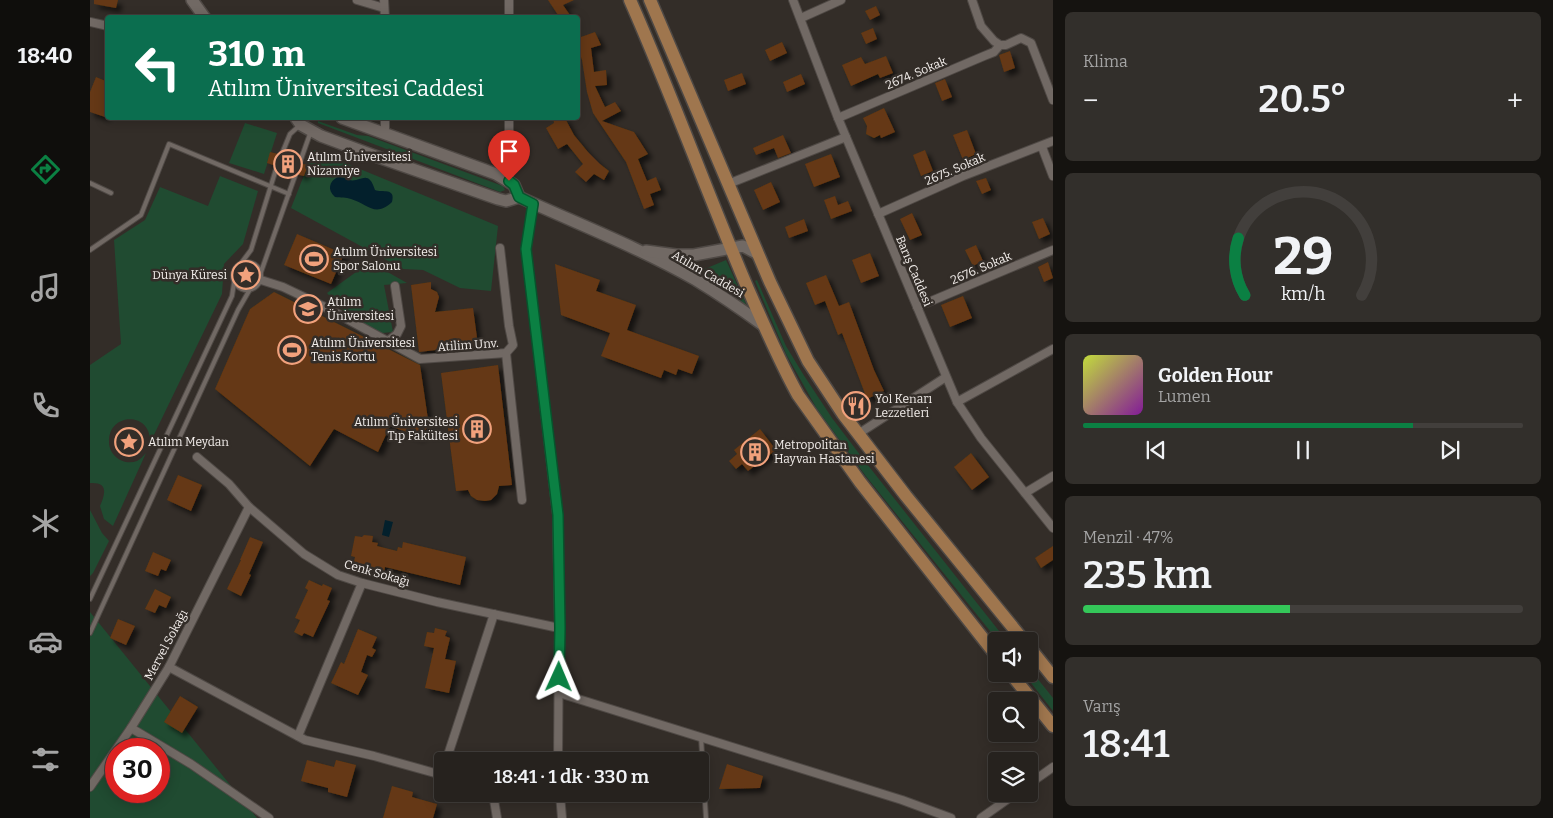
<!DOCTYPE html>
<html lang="tr">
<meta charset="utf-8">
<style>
:root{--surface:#26221e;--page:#322f2b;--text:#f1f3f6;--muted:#a4a4a4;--line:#423f3c;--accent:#0b8043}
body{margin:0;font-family:Bitter,serif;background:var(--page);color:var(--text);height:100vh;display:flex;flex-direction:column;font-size:19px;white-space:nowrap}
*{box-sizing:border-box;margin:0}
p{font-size:16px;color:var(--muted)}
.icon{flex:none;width:28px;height:28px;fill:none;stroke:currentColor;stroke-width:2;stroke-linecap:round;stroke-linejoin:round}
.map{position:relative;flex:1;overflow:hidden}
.side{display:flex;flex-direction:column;gap:12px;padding:12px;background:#151310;width:500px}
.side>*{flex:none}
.top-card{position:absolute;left:15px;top:15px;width:475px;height:105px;border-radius:5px;box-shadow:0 2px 12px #0003,0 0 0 1px var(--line);background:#0b6e4f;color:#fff;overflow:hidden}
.buttons{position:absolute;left:898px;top:632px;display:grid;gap:10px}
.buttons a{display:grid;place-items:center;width:50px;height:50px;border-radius:5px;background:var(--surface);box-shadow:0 2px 12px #0003,0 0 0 1px var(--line);font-size:25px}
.speed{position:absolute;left:15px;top:738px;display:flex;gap:10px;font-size:25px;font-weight:700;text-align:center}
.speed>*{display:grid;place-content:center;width:65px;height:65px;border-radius:50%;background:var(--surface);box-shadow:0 2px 12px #0003,0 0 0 1px var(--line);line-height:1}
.speed .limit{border:8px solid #d22;background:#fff;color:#111}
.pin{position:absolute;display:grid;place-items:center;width:42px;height:42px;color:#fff;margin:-51px -21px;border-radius:50% 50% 50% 0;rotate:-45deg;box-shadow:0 0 5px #0007}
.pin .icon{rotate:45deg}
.me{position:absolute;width:55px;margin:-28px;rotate:1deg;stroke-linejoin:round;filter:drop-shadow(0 0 4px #0008)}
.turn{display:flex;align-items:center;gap:18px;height:105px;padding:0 20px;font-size:22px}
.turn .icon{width:65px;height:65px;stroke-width:2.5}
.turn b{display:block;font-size:35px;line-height:42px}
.big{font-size:38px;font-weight:600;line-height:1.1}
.side .tile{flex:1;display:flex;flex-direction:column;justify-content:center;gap:8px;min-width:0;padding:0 18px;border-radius:8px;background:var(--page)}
.side .dial{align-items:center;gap:0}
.dial svg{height:130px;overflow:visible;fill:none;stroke:var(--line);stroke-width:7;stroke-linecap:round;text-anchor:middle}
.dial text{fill:var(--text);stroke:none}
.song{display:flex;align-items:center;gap:15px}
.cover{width:60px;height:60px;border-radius:8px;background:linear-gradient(135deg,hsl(70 70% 55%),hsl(290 70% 35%))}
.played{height:5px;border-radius:2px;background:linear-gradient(90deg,var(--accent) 75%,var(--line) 75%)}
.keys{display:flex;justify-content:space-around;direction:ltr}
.heat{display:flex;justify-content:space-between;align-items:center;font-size:28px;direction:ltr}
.charge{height:8px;border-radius:4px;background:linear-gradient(90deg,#34c759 47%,var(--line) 0)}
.trip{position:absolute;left:344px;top:752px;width:275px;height:50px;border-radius:5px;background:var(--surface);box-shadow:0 2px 12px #0003,0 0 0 1px var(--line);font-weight:600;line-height:50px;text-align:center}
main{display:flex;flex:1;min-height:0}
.menu{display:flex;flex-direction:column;width:90px;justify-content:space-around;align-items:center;background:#0f0e0c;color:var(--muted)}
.menu .icon{width:35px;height:35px}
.menu .current{color:var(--accent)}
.menu b{font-size:22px;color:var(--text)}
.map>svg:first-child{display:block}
.green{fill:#204b31;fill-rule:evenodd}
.water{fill:#03202c}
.building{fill:#653812;filter:url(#shadow)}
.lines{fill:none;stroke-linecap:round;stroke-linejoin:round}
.lane-casing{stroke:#4f4945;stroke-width:6}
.street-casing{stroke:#4f4945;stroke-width:10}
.secondary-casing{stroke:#4f4945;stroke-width:14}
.primary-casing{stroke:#4f4945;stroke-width:15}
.lane{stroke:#716964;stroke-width:4}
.street{stroke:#716964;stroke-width:8}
.secondary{stroke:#716964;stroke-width:11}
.primary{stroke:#9f764e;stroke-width:12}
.route-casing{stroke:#07532c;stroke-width:12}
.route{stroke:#0b8043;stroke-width:9}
.labels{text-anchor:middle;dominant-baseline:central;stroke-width:5;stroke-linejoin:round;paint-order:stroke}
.street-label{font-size:12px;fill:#f3eeeb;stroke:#332d28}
.poi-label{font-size:12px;fill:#f3eeeb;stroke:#332d28;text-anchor:start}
</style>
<main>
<nav class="menu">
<b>18:40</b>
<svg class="icon current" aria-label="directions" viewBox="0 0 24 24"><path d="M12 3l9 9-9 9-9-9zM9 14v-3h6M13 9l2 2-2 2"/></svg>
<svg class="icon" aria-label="music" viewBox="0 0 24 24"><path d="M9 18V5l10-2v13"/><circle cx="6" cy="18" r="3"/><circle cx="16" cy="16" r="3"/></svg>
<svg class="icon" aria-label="phone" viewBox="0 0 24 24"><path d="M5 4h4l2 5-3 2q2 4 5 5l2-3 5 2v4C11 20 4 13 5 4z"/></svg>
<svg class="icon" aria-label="climate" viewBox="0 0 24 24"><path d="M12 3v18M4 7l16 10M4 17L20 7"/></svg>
<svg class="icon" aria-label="car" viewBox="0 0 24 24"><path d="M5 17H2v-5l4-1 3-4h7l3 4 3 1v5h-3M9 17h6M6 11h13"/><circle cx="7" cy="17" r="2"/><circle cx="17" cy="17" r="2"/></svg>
<svg class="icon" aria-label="filters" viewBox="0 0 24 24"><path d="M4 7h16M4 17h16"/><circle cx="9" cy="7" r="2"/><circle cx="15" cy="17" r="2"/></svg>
</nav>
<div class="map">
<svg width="963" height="818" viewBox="0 0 963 818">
<defs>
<filter id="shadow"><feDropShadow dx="4.5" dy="4.5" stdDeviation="2.5" flood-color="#0009"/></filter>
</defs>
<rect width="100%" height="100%" fill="#332d28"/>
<g class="green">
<polygon points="228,121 267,135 278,136 410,185 413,186 415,190 410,192 228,123"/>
<polygon points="155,123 187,133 174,174 139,163"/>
<polygon points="224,150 408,226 401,291 370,288 333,270 313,269 201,208"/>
<path d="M130 176 168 191 153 244 134 264 132 294 60 443C62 411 18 412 19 442 19 456 34 466 47 461 51 459 53 456 56 453L23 526 14 519 10 506C15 494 19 482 0 483V365L31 344 24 240 55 220 70 187 118 206Z"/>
<polygon points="636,260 657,306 631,285 608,271 617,268"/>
<polygon points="280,262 317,283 294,285 303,332 292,333 257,315 237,293"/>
<polygon points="667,280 696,346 713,374 742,418 777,464 917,641 908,641 775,475 727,409 696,354 665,281"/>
<polygon points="0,510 12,533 19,541 3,573 0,576"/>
<path d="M0 612 167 818H0ZM26 749H69V791H26Z"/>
<polygon points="939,668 963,698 963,711 934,674 939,674"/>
</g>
<g class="water">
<path d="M248 177C253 177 254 178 259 180 271 183 278 168 285 190 292 193 306 187 302 202 285 218 278 204 261 199 256 197 251 198 245 197 237 190 239 181 248 177Z"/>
<polygon points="295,520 303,522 299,537 292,535"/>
</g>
<g class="building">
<polygon points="4,0 28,0 26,8 4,4"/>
<polygon points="458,0 484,0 473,5 480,15 475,18 470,18"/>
<polygon points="786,6 790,15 780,20 775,11"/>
<polygon points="783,28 787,39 776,44 771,33"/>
<polygon points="505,32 511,45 501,48 504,72 516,70 517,85 505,86 515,107 525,102 531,111 512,121 544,132 558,154 548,159 557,181 566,177 571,190 560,194 564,205 554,209 536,162 503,113 497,92 492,60 488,49 488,38"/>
<polygon points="692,42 697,53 680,61 675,50"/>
<polygon points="920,51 925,68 914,72 909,55"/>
<polygon points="796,56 803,73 790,78 788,74 761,86 752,65 771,57 775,64"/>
<polygon points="652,73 656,84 638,91 634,80"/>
<polygon points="711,74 715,84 697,92 693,82"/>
<polygon points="6,77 18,82 18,109 15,117 0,112 0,92"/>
<polygon points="855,79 862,97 852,101 845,83"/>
<polygon points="794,108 805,132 791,138 790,135 784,138 776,134 777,126 773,118"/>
<polygon points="463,118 475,118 484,135 498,152 510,164 519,171 514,180 504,174 496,182 485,172 493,164 477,144 468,149 456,128 464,123"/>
<polygon points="877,130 886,154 873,160 863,135"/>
<polygon points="693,135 701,153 688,158 684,148 666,155 663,148"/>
<polygon points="835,150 843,171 831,176 823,155"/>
<polygon points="180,152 188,154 188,158 190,160 196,157 206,161 208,165 211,166 213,164 218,165 214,176 209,175 208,170 205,169 202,172 190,168 189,163 186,163 183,165 177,163"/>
<polygon points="741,154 750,177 724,187 715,164"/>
<polygon points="896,178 901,190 892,194 886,181"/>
<polygon points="681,182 690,202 673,210 664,190"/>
<polygon points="745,196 748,205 758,201 762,211 741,219 734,200"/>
<polygon points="822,213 832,235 820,240 810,219"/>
<polygon points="953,218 960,234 949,239 942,222"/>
<polygon points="714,219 718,231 699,238 695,227"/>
<polygon points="207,234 254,254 241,284 194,265"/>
<polygon points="886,245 893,261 883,266 875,250"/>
<polygon points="780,253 789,276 771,283 762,260"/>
<polygon points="958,262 963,278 954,282 948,267"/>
<polygon points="465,264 510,280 506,291 546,305 537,330 609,356 602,374 588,369 586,375 574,370 571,378 511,356 520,333 471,315"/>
<polygon points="736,275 749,306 759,302 784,370 794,391 777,399 752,333 748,335 735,301 725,305 716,283"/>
<polygon points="341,282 341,289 347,292 349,297 345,312 383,308 388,345 329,352 321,285"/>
<polygon points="184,292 330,365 339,426 329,437 300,426 288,452 244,429 220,466 125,389 160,309"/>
<polygon points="873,296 882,318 860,327 851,305"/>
<polygon points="408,365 422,485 409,486 407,494 401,500 395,501 387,500 381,496 378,490 366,491 351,373"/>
<polygon points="670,429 686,450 658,471 652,464 646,469 639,461 647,454 644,450"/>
<polygon points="881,453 899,477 882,490 864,467"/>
<polygon points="88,475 112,485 101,511 77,500"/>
<polygon points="274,535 283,536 282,542 288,543 287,546 307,551 308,547 312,548 313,542 376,557 370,585 295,567 294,573 263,566 265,557 261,556 265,536 272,537"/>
<polygon points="160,537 173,542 159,574 161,575 151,596 137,589 151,560 150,560"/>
<polygon points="963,546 963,560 951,568 945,558"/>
<polygon points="63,552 81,560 76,571 71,569 68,576 55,571"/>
<polygon points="219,580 232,586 233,584 242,588 237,600 240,601 223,637 214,633 212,636 204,632 210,620 205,618 218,590 215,588"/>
<polygon points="65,589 81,597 76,608 69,605 65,613 55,609"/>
<polygon points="28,619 45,626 36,645 20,638"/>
<polygon points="345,628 357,631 355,636 360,638 355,659 366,661 359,693 335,688 344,648 334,646 337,632 344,633"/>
<polygon points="268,629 287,637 282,648 286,650 282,657 277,655 271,672 278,675 268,695 241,683 251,662 254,664"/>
<polygon points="90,696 108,707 92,733 74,722"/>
<polygon points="217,760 244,767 246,760 266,765 257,797 238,792 238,788 211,781"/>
<polygon points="637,764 673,776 670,788 629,789"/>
<polygon points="302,786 323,792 322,797 347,804 343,818 293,818"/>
</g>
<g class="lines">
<defs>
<g id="lane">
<polyline points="191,156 200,134 209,126"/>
<polyline points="210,162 221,131"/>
<polyline points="0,183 21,193"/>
<polyline points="0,250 51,215 79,144 199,194"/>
<circle cx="157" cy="276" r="14"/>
<polyline points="152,262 161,250 187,166"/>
<polyline points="171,272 206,173"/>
<polyline points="0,599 142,296 144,283"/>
<polyline points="0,633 148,310 159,291"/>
<polyline points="611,737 616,818"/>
</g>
<g id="street">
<polyline points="267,0 294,8"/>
<polyline points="294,0 295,18"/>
<polyline points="703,0 748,118 867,402 891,438 963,528"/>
<polyline points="882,0 891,26 904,41 910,45 916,45 931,38 941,43 963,100"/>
<polyline points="419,18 419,0"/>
<polyline points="711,18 751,0"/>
<polyline points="0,22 18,26"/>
<polyline points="295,118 295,133"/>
<polyline points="748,118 894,56 904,52 910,45"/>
<polyline points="952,147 963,176"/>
<polyline points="419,181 419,118"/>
<polyline points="638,184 756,137"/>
<polyline points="443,204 436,249 467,515 469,628 468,761"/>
<polyline points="788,214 873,176 963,141"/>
<polyline points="171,280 193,287 235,307 330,359 416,353 423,345 419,326 410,248"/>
<polyline points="827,307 963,250"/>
<polyline points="297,342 307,334 311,326 305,286"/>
<polyline points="416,353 432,500"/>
<polyline points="867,402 963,349"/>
<polyline points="768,434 856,377"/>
<polyline points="107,457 139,484 159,507 214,554 248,575 272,583 347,602 469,628"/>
<polyline points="935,493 963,476"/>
<polyline points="79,667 215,740 284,756 352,775"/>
<polyline points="469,693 812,800 861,818"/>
<polyline points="41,728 101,764 179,818"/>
<polyline points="208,736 272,583"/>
<polyline points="356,761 404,614"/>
<polyline points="939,784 963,767"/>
<polyline points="0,787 41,728 79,667 159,507"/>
<polyline points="403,794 407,818"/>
<polyline points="470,794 472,818"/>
<polyline points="891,818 925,794"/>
</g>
<g id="secondary">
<polyline points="102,0 115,18"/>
<polyline points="206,118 211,125 231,136 285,156 408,199 416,201 429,197"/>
<polyline points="252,118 406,174 424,185 429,197"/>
<path d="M429 197C488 224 550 248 606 280 629 294 651 309 673 325"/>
<polyline points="556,251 586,255 604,255 653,246 668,254"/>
</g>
<g id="primary">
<path d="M540 0C582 95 617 193 658 289 674 325 689 361 708 395L770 482 906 655"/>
<polyline points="560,0 680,282 718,361 753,414 816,496 934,641"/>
<polyline points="939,647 963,677"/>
<polyline points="921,674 963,726"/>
</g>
</defs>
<use href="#lane" class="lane-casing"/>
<use href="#street" class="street-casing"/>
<use href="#secondary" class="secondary-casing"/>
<use href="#primary" class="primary-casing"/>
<use href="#lane" class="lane"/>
<use href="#street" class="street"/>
<use href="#secondary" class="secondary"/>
<use href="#primary" class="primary"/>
</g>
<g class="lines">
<defs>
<polyline id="route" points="419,181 424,185 429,197 443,204 436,249 468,515 470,628 469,677"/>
</defs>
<use href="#route" class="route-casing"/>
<use href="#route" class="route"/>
</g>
<defs>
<symbol id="building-ring" viewBox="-11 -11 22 22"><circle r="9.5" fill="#332d28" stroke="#f1a17c" stroke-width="1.5"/><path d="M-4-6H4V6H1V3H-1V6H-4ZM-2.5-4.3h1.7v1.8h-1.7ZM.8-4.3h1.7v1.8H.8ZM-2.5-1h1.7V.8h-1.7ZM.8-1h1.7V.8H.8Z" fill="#f1a17c"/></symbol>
<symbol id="stadium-ring" viewBox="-11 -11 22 22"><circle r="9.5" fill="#332d28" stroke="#f1a17c" stroke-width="1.5"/><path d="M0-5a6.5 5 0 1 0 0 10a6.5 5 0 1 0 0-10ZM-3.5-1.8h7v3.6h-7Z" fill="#f1a17c"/></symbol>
<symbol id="sight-ring" viewBox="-11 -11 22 22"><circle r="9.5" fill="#332d28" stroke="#f1a17c" stroke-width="1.5"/><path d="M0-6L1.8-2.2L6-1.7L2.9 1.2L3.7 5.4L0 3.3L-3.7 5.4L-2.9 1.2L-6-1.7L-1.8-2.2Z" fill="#f1a17c"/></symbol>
<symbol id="university-ring" viewBox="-11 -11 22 22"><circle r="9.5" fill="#332d28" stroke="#f1a17c" stroke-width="1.5"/><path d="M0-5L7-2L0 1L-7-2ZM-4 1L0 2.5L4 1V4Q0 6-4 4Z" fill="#f1a17c"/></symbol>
<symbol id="restaurant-ring" viewBox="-11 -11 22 22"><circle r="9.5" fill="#332d28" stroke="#f1a17c" stroke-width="1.5"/><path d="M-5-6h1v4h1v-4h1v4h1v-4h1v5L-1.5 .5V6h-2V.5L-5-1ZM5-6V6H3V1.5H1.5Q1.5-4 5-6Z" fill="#f1a17c"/></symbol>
</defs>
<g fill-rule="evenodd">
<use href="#building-ring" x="182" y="148" width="32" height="32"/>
<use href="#stadium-ring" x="208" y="243" width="32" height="32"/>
<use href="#sight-ring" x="140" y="259" width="32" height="32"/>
<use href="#university-ring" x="202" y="293" width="32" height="32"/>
<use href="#stadium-ring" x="186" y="334" width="32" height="32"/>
<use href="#restaurant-ring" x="750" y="390" width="32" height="32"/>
<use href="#building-ring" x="371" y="413" width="32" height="32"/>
<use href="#sight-ring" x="23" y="426" width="32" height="32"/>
<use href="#building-ring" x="649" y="436" width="32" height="32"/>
</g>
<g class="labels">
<g class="street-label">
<text transform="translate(826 73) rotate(-23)">2674. Sokak</text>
<text transform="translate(865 169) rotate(-23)">2675. Sokak</text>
<text transform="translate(891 268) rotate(-23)">2676. Sokak</text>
<text transform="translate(824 271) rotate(67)">Barış Caddesi</text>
<text transform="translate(618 274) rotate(30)">Atılım Caddesi</text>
<text transform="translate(378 345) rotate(-4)">Atilim Unv.</text>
<text transform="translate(287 573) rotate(16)">Cenk Sokağı</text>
<text transform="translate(76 645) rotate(-62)">Mervel Sokağı</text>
</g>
<g class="poi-label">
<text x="217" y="157">Atılım Üniversitesi<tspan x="217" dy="14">Nizamiye</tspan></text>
<text x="243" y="252">Atılım Üniversitesi<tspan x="243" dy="14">Spor Salonu</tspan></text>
<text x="137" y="275" text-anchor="end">Dünya Küresi</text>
<text x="237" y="302">Atılım<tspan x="237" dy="14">Üniversitesi</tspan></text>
<text x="221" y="343">Atılım Üniversitesi<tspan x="221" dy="14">Tenis Kortu</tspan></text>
<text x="785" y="399">Yol Kenarı<tspan x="785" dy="14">Lezzetleri</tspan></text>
<text x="368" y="422" text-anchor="end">Atılım Üniversitesi<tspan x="368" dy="14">Tıp Fakültesi</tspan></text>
<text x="58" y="442">Atılım Meydan</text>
<text x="684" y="445">Metropolitan<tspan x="684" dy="14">Hayvan Hastanesi</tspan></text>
</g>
</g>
</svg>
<div class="buttons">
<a><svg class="icon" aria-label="sound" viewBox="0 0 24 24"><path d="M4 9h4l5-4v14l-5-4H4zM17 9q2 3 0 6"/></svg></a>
<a><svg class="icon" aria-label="search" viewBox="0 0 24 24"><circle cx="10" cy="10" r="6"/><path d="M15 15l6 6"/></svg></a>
<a><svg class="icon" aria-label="layers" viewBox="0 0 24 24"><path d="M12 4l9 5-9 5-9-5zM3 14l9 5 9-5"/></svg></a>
</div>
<div class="speed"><div class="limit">30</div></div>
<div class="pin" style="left:419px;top:181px;background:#d93025"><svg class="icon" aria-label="arrive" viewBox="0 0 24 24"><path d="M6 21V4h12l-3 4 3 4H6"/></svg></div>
<svg class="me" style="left:469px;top:677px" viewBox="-20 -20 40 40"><path d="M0-17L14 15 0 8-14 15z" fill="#0b8043" stroke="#fff" stroke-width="4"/></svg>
<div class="trip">18:41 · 1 dk · 330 m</div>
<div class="top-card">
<div class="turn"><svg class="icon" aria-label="left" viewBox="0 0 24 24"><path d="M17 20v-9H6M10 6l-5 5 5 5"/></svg><div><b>310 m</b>Atılım Üniversitesi Caddesi</div></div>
</div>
</div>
<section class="side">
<div class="tile"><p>Klima</p>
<div class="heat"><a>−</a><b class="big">20.5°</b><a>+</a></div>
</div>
<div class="tile dial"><svg viewBox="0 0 100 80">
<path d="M14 69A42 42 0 1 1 86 69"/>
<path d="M14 69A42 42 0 0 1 10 34" stroke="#0b8043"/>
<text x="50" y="56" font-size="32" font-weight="700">29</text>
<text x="50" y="72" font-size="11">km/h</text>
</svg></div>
<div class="tile">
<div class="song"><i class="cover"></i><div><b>Golden Hour</b><p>Lumen</p></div></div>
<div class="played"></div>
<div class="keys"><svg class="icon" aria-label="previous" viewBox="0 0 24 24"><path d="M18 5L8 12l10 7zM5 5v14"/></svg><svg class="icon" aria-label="pause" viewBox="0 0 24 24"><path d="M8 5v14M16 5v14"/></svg><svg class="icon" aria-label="next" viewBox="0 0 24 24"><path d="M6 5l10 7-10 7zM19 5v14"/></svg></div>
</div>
<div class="tile"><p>Menzil · 47%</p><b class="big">235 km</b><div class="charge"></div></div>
<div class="tile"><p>Varış</p><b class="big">18:41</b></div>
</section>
</main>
